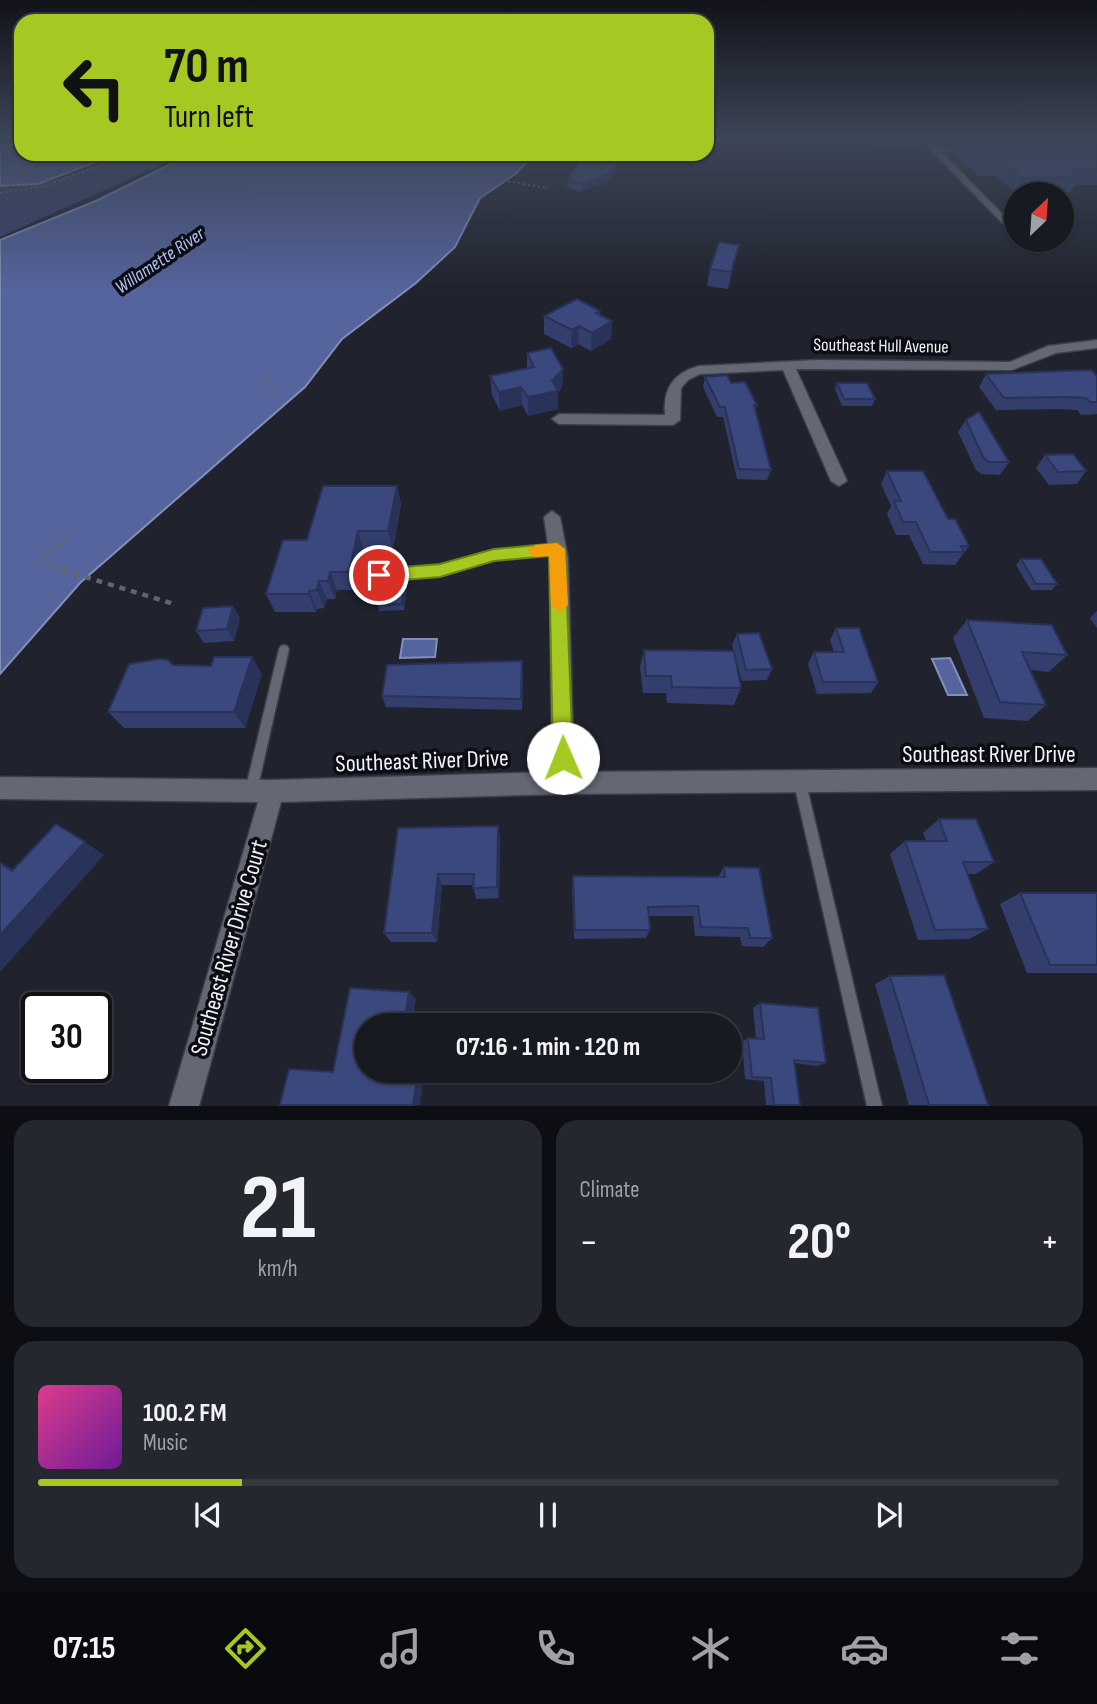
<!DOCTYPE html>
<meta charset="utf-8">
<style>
:root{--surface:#181a22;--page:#25272f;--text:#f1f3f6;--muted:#9fa1a5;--line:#363840;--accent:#a5c822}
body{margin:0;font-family:"Sofia Sans Condensed",sans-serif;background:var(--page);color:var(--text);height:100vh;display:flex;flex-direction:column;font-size:26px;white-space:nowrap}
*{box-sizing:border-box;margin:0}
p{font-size:23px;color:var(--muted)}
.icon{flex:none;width:38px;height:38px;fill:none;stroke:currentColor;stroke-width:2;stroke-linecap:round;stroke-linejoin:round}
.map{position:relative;height:1106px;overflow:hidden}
.side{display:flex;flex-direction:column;gap:14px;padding:14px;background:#0d0e13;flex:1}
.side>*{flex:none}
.banner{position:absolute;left:14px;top:14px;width:700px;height:147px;border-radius:21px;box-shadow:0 2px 5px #0004,0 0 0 2px var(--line);background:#a5c822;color:#111;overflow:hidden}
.needle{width:46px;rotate:25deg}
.tools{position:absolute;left:1004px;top:182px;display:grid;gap:14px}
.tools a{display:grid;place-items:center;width:70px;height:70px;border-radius:50%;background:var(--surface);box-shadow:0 2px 5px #0004,0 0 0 2px var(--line);font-size:35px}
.speed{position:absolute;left:21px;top:992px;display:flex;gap:14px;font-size:35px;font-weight:700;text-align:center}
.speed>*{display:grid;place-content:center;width:91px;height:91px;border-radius:50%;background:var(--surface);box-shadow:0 2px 5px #0004,0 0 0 2px var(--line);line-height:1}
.speed .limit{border:4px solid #111;border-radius:10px;background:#fff;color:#111}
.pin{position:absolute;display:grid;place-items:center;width:60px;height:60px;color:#fff;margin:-30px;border:4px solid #fff;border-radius:50%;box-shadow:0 2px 7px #0007}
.me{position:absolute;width:77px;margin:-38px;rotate:359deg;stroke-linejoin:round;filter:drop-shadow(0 0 5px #0008)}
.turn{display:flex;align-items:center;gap:24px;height:147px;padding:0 35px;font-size:32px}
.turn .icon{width:91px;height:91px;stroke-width:2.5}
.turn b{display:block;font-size:49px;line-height:60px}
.big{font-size:52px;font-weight:700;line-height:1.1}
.side .widget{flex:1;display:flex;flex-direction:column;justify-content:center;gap:10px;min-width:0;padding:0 24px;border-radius:21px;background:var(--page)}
.side .dial{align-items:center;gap:0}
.dial b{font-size:91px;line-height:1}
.song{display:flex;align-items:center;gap:21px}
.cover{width:84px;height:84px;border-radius:10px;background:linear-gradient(135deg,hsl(330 70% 55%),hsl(280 70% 35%))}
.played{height:7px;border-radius:4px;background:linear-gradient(90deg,var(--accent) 20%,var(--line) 20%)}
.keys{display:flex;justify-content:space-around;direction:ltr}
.heat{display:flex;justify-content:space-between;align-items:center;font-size:38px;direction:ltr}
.side .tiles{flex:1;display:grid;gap:14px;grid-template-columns:1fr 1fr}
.widget:last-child{grid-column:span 2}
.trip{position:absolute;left:354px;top:1013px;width:388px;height:70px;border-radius:35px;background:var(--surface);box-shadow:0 2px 5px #0004,0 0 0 2px var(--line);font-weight:700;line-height:70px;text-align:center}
.dock{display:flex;height:112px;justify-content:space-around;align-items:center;background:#0a0a0e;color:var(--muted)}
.dock .icon{width:49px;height:49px}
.dock .active{color:var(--accent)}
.dock b{font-size:32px;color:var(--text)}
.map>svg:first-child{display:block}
.green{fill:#384269}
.water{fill:#55649d;stroke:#838fb9;stroke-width:2}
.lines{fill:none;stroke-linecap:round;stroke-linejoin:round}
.service-casing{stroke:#3c3f48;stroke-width:3}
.minor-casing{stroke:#3c3f48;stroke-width:3}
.path-far3{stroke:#62656f;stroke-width:2;stroke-dasharray:2.5 2.5;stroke-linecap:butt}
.path-far2{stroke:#62656f;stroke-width:2.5;stroke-dasharray:3.5 3.5;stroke-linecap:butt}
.path-far1{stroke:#62656f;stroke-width:3.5;stroke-dasharray:4.5 4.5;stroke-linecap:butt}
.path{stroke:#62656f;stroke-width:4.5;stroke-dasharray:6 6;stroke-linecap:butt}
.service{fill:#646875;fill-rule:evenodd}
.minor{fill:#646875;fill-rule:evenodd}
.wall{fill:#333e6c}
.shaded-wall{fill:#293258}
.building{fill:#3b487e;stroke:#293258;stroke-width:2}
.route{fill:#a5c822;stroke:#6b8216;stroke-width:2}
.slow{fill:#f59e0b}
.labels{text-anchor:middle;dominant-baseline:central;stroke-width:7;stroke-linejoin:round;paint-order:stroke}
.far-street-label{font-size:18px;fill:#eff2f9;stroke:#0b0d12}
.far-water-label{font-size:19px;font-style:italic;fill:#b2c1f3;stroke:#0b0d12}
.near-street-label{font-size:24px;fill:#eff2f9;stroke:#0b0d12}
</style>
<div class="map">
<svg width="1097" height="1106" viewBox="0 0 1097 1106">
<rect width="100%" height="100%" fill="#20232e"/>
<path class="green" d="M123 154H185L0 237V187C44 189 82 170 123 154Z"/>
<g class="water">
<polygon points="0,139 21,139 21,154 117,154 38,184 0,186"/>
<polygon points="191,154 536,154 514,175 480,198 455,247 416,283 342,339 305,387 80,583 0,674 0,240 98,200"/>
<polygon points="403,639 437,639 435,657 400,658"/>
<polygon points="950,658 967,695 948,695 932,659"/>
</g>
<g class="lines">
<defs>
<g id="service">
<polygon points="934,149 967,149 969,150 967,151 932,151"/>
<polygon points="557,546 560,547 561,549 560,551 494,558 440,573 379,578 376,577 375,575 376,573 379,572 440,567 494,552"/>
<polygon points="284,645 287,646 289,649 257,791 255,795 251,797 247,795 245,791 279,649 281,646"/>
<polygon points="800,777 804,779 806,783 882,1106 867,1106 794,783 796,779"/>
</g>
<g id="minor">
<polygon points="920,139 929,139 1017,229 1017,238"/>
<path d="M1097 340V348L1056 353 1012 370 796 369 847 481 839 486 831 481 783 370 700 374 688 380 681 388 680 420 673 425 559 424 552 419 559 414 665 415C663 389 673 373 699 366L817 360 1010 362 1048 346Z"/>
<polygon points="552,511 560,517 568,558 574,772 1097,768 1097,790 563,794 281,802 199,1106 169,1106 258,802 0,799 0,777 273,780 552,772 550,558 544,517"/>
</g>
</defs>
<use href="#service" class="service-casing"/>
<use href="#minor" class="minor-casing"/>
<g class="path-far3">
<polyline points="469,169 465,174 548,188"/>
<polyline points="0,193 46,186 128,154"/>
</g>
<polyline class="path-far2" points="271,375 261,380 274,390"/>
<g class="path-far1">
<polyline points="272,388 274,390"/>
<polyline points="66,536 40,563 68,571"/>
</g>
<polyline class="path" points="62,570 174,604"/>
<use href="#service" class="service"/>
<use href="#minor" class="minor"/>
</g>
<g class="wall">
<polygon points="781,139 925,139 923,145 793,147 789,140"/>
<polygon points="932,139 1097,139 1097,185 1075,185 1071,192 1015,192 996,176 978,176 954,154 957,146 939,146"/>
<polygon points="609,159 616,168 610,181 581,192 567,187 568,179"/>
<polygon points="739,245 728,289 707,286 710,269"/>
<polygon points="600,311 600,315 612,321 611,339 591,351 578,344 571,348 544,334 544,316"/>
<polygon points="527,353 563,369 562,387 558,393 558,409 528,416 522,405 500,411 492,395 490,376 527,368"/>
<polygon points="986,374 1097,376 1097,414 1081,415 1077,410 1058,409 996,410 979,387"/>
<polygon points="705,377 731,383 757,405 755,411 771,470 767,480 737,479 723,417 717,417 703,387"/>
<polygon points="837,383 875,399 872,406 842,406 835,389"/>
<polygon points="966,420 1009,462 1000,475 981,474 976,470 958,432"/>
<polygon points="1045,455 1086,471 1077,484 1049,485 1036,468"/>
<polygon points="887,471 948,519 969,546 955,565 923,564 909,535 896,535 887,514 891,506 881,484"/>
<polygon points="397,486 401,505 393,550 364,550 355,590 337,590 335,599 327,599 324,608 317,609 316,612 275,612 266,594 307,540"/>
<polygon points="1021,559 1057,584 1052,590 1031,590 1016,565"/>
<polygon points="405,582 407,589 404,610 379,611 378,605"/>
<polygon points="233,606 240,618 234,641 204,643 196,631"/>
<polygon points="1097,611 1097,628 1090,618"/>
<polygon points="967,620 1067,655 1049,672 1030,670 1046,705 1028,721 984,718 953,638"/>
<polygon points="836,628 878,682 871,693 817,694 808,664 814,652 834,652 830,640"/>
<polygon points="737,634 772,669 767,680 742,681 732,645"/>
<polygon points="644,650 741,688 734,705 667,703 666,693 643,693 640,667"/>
<polygon points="523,673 522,710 386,707 382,696"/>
<polygon points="262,674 245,728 124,728 108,712"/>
<polygon points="939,819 994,862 976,874 967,874 988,929 969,939 918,940 890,854 905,841 926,841 923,833"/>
<polygon points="398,828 500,838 499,898 476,899 473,885 442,885 437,942 391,942 384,933"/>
<polygon points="724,867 772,938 763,947 742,946 740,937 695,936 693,916 649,916 650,930 646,938 574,939 572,886 573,876 718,877"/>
<polygon points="1020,893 1097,893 1097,973 1027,973 1000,904"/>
<polygon points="890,976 988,1105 909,1105 875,984"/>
<polygon points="760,1003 826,1063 817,1066 795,1063 800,1105 766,1105 764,1081 745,1079 742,1042 748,1038 756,1039 753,1008"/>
</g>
<g class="shaded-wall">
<polygon points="617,160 616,168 610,181 581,192 582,184"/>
<polygon points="739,245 735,262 728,289 731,272"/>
<polygon points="600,311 599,329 612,321 611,339 591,351 592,333 596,313"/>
<polygon points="579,326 578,344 571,348 572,330"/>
<polygon points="563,369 562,387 558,393 558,409 528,416 528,397 552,381"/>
<polygon points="521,387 522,405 500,411 499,392"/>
<polygon points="397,486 401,505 393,550 388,531"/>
<polygon points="358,531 364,550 355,590 349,572"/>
<polygon points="330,572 337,590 335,599 328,581"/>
<polygon points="319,581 327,599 324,608 317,590"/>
<polygon points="405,582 407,589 404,610 402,604"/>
<polygon points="309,591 317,609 316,612 308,594"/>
<polygon points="233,606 240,618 234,641 227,629"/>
<polygon points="252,657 262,674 245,728 234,712"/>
<polygon points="498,826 500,838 499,898 497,887"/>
<polygon points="85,842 104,855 0,972 0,935"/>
<polygon points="0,862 17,871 12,871"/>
<polygon points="438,874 442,885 437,942 432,933"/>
<polygon points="409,992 416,999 412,1026 404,1026"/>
<polygon points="396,1071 405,1071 403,1081 395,1078"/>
<polygon points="417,1079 423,1082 420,1105 413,1105"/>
</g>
<g class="building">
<polygon points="1097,139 1097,170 1071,170 1079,177 1022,178 1002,161 984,161 960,140"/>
<polygon points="584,154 609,154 607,159 617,160 611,173 582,184 568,179"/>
<polygon points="719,242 739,245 731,272 710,269"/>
<polygon points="577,299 600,311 596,313 612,321 592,333 579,326 572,330 544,316"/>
<polygon points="551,348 563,369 552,381 558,391 528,397 521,387 499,392 490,376 534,367 527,353"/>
<polygon points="1091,370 1097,376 1097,402 1090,402 1086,398 1067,397 1004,398 986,374"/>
<polygon points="727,375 731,383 745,382 757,405 754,405 771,470 739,469 725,407 720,407 705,377"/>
<polygon points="837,383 867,383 875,399 844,399"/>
<polygon points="979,412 1009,462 989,462 983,457 966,420"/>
<polygon points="1073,454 1086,471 1058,472 1045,455"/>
<polygon points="887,471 923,471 948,519 955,519 969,546 961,546 964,552 930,552 916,522 903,522 894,501 901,501"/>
<polygon points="323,486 397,486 388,531 358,531 349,572 330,572 328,581 319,581 317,590 309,591 308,594 266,594 283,540 307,540"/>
<polygon points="1021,559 1041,559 1057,584 1036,584"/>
<polygon points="405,582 402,604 378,605 381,583"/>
<polygon points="233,606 227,629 196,631 203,608"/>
<polygon points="967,620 1052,625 1067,655 1022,652 1046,705 1000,702"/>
<polygon points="836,628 859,628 878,682 823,682 814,652 844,652"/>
<polygon points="759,633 772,669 746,670 737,634"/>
<polygon points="644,650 734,651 741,688 672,687 671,676 646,676"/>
<polygon points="214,657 252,657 234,712 108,712 129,664 159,659 168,660 173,665 211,666"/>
<polygon points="522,661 521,699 382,696 387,665"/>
<polygon points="939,819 976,819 994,862 963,862 988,929 935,930 905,841 947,841"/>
<polygon points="56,824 85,842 0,935 0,863 12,871"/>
<polygon points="498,826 497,887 473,888 474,874 438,874 432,933 384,933 398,828"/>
<polygon points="724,867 759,868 772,938 750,938 748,928 701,927 698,906 648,907 650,930 575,930 573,876 725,877"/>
<polygon points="1020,893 1097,893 1097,965 1050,965"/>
<polygon points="944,975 988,1105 929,1105 890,976"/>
<polygon points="350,988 409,992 404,1026 366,1026 366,1071 396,1071 395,1078 417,1079 413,1105 280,1105 289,1069 333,1072"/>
<polygon points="760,1003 818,1008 826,1063 794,1060 800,1105 774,1105 771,1078 752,1077 748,1038 764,1039"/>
</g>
<linearGradient id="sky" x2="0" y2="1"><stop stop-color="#121319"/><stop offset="0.47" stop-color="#3c4557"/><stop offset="1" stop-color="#3c4557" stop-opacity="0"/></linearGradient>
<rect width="1097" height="294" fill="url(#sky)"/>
<polygon class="route" points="557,543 565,549 573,758 570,765 563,768 556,765 553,758 549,556 494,561 440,577 379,582 370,575 379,569 440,564 494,549"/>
<polygon class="slow" points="557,543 565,549 568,605 560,612 551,605 549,556 535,557 527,551 535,545"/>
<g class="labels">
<g class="far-street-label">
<text transform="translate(881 346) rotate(1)">Southeast Hull Avenue</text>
</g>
<g class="far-water-label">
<text transform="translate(160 261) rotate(-34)">Willamette River</text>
</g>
<g class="near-street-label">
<text x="989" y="754">Southeast River Drive</text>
<text transform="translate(422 761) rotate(-2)">Southeast River Drive</text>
<text transform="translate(229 948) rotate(-74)">Southeast River Drive Court</text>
</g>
</g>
</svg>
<div class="tools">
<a><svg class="needle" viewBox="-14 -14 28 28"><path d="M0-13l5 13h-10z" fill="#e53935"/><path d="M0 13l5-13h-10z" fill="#9fa1a5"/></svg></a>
</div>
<div class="speed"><div class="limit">30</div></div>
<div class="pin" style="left:379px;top:575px;background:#d93025"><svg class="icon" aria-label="arrive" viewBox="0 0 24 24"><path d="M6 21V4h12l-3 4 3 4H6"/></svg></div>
<svg class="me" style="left:563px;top:758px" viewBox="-20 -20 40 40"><circle r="19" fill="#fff"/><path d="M0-13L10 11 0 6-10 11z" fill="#a5c822"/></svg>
<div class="trip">07:16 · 1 min · 120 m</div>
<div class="banner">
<div class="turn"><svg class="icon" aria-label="left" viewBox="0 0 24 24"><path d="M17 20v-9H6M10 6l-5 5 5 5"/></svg><div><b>70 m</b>Turn left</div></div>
</div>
</div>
<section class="side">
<div class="tiles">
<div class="widget dial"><b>21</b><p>km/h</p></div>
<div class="widget"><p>Climate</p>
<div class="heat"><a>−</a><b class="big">20°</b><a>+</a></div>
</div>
<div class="widget">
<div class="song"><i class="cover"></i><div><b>100.2 FM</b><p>Music</p></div></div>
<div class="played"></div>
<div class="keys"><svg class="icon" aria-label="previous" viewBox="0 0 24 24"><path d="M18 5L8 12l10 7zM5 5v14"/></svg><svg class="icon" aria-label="pause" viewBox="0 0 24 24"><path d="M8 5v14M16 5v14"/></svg><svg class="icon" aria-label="next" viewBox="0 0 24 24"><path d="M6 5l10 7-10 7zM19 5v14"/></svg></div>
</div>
</div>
</section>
<nav class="dock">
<b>07:15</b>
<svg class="icon active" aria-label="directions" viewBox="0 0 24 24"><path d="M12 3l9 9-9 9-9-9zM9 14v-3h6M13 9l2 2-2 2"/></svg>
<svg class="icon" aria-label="music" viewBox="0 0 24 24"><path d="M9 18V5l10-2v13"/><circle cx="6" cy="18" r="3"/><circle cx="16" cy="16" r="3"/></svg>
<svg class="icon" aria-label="phone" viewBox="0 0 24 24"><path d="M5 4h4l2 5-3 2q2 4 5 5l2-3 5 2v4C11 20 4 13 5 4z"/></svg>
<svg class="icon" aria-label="climate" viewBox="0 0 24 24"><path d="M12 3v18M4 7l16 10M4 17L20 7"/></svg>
<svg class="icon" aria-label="car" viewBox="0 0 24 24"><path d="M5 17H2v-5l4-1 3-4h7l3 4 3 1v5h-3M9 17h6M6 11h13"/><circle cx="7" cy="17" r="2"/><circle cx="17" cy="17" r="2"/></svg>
<svg class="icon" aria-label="filters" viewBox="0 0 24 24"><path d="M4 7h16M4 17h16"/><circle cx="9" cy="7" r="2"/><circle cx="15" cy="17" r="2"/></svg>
</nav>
